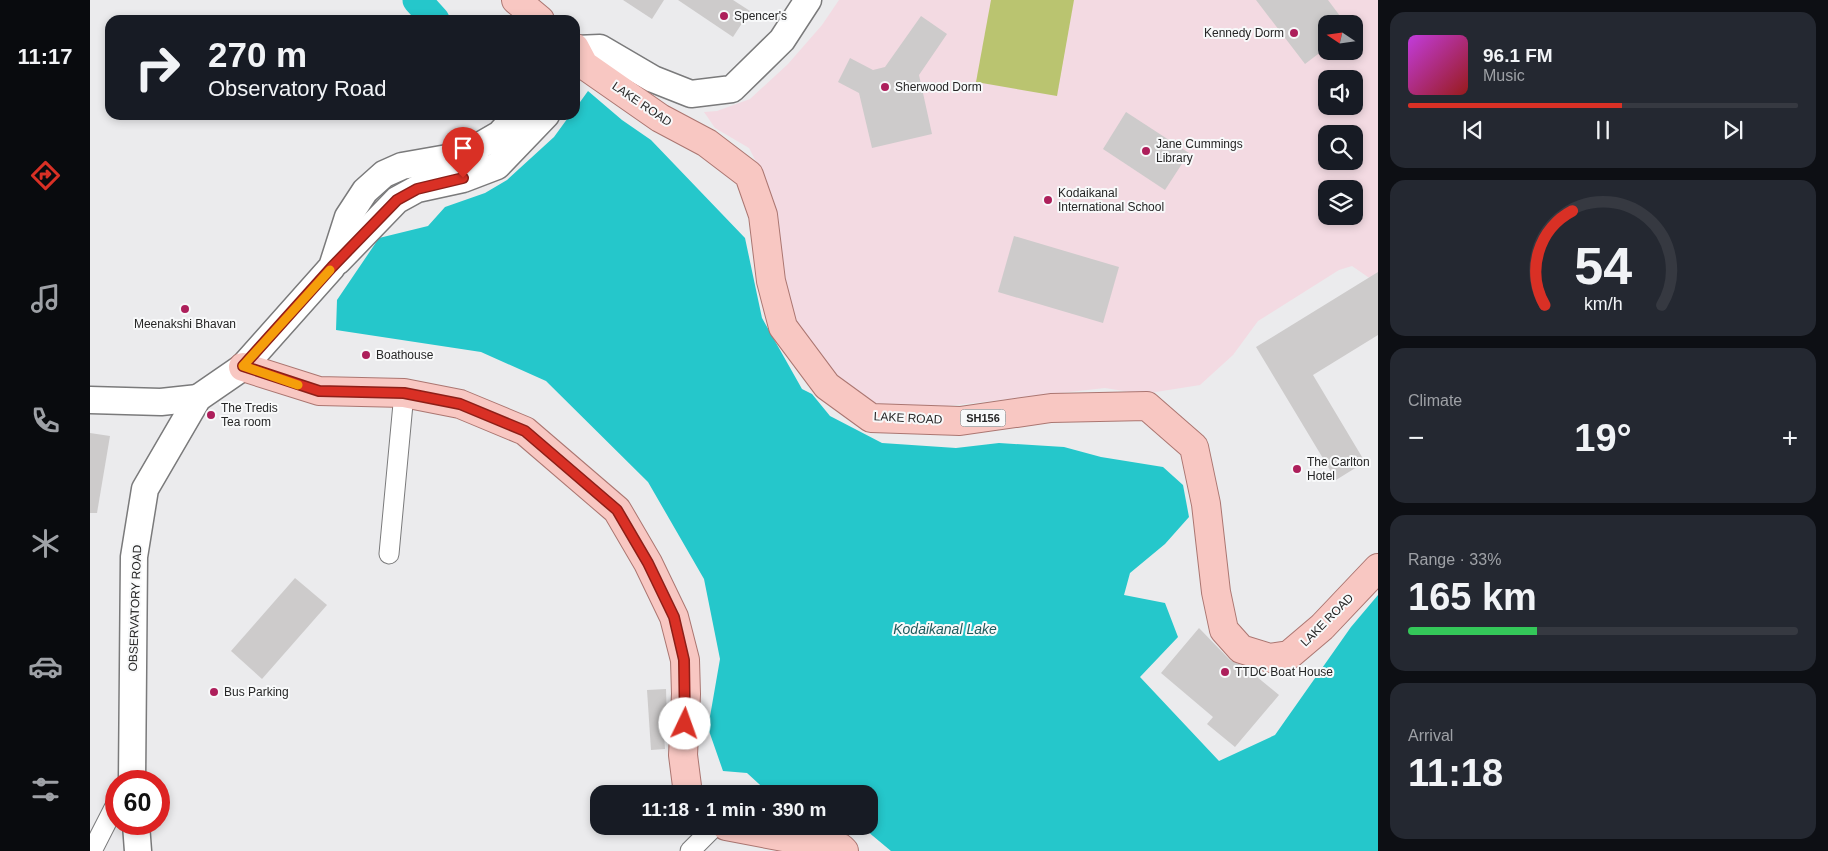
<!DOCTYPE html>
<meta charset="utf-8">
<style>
:root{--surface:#171b24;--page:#242831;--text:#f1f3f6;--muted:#9ea1a6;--line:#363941;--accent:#d93025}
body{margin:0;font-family:Helvetica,sans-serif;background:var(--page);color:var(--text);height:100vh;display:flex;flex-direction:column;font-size:19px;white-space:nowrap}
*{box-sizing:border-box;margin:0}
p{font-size:16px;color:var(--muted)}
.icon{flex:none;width:28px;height:28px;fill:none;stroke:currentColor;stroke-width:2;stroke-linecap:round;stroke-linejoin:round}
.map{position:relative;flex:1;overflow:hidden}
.side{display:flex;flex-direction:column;gap:12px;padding:12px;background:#0d0f14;width:450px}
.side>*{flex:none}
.hud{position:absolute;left:15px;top:15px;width:475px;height:105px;border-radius:15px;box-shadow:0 2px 8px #0003;background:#171b24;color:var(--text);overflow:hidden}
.needle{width:32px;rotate:283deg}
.tools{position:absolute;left:1228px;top:15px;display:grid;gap:10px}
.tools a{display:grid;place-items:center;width:45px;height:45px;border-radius:10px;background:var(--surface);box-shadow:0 2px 8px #0003;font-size:25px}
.speed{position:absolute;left:15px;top:770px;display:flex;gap:10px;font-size:25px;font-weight:700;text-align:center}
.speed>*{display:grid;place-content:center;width:65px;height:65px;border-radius:50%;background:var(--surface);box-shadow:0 2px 8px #0003;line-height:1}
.speed .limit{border:8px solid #d22;background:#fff;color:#111}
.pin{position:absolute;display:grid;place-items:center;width:42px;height:42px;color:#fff;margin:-51px -21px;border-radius:50% 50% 50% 0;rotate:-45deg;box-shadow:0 0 5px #0007}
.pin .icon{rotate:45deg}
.me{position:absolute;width:55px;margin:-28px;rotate:3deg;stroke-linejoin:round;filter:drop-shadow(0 0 4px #0008)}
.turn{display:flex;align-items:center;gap:18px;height:105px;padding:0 20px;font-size:22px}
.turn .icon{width:65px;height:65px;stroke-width:2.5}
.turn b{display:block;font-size:35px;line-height:42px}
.big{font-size:38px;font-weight:700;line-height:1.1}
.side .card{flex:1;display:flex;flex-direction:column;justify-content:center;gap:8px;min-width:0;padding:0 18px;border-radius:15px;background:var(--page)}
.side .dial{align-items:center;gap:0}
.dial svg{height:130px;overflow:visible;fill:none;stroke:var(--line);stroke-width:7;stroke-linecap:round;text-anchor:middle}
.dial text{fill:var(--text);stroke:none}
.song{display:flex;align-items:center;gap:15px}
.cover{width:60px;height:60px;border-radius:8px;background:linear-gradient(135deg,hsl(290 70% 55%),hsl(0 70% 35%))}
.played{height:5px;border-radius:2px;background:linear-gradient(90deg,var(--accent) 55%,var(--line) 55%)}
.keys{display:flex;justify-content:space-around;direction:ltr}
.heat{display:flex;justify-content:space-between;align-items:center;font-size:28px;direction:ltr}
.charge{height:8px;border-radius:4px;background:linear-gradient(90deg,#34c759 33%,var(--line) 0)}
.trip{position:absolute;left:500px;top:785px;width:288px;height:50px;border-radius:15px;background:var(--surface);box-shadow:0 2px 8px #0003;font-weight:700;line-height:50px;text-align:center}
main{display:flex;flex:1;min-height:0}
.dock{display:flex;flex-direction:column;width:90px;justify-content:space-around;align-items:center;background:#090b0e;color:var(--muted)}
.dock .icon{width:35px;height:35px}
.dock .active{color:var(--accent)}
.dock b{font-size:22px;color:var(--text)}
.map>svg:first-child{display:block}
.education{fill:#f3dae2;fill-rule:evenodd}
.green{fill:#bac470}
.water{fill:#25c7cb}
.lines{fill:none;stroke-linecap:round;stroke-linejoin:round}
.river{stroke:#25c7cb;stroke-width:29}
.building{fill:#cdcbcb}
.street-casing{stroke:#7a7a7b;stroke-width:21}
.secondary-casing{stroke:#7a7a7b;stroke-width:29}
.primary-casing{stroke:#ab7671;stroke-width:30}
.street{stroke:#fff;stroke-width:19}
.secondary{stroke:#fff;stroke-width:26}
.primary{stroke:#f8c7c2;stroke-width:28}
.route-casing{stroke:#8d1f18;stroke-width:12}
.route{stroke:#d93025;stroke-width:9}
.slow{stroke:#f59e0b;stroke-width:9}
.poi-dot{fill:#ad1f5b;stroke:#f8f9fa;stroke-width:2}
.labels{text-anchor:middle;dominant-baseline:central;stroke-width:4;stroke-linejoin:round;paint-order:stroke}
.shield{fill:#f8f9fa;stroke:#656566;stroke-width:1}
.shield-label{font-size:11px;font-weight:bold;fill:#262626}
.poi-label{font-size:12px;fill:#262626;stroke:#f8f9fa;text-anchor:start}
.street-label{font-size:12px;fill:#262626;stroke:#f8f9fa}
.water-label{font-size:14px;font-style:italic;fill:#1f5b5d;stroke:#f8f9fa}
</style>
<main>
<nav class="dock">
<b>11:17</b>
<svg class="icon active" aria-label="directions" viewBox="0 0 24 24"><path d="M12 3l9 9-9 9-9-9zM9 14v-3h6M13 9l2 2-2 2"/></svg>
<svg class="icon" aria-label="music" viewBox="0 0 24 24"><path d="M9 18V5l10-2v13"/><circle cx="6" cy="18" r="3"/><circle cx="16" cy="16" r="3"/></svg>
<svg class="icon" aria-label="phone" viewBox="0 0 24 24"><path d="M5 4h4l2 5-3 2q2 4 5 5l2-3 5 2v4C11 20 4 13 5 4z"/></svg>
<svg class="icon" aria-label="climate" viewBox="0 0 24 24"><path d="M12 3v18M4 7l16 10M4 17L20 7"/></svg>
<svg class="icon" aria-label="car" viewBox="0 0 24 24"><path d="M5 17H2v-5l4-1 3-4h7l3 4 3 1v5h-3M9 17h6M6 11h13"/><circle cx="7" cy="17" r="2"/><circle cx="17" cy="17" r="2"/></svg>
<svg class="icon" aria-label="filters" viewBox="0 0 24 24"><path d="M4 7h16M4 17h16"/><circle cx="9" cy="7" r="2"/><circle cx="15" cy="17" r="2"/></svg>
</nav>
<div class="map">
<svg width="1288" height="851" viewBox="0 0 1288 851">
<rect width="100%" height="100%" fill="#ebebed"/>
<path class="education" d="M749 0H1288V284L1262 266 1249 270 1168 321 1143 355 1110 385 1053 394 1015 388 839 408 783 403 739 370 711 329 698 305 673 175 659 148 625 128 614 112 627 111 660 99 698 64 732 25ZM1236 24H1264V51H1236ZM1236 79H1264V106H1236ZM1236 134H1264V161H1236ZM1236 189H1264V216H1236Z"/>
<polygon class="green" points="901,0 984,0 967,96 886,82"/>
<polygon class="water" points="498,91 532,120 561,140 655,238 672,318 712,389 722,394 740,416 792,443 866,448 909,443 974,447 1011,457 1073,467 1093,485 1099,517 1075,544 1040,573 1034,595 1075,603 1088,637 1050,677 1129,761 1185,735 1261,627 1288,595 1288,851 801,851 771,826 779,826 779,794 680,794 657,773 633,771 618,728 630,659 614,579 558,482 456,381 391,352 246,330 247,300 289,238 338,226 355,207 395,193 417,180 464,137 480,115 485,115 485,109"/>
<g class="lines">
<polyline class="river" points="327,0 345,20"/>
</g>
<g class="building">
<polygon points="533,0 574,0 562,19"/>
<polygon points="588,0 643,0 660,11 643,37"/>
<polygon points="1166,0 1238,0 1256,24 1236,24 1236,48 1215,64"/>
<polygon points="831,16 857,34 829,75 842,134 782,148 769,93 748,82 760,58 783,70 795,67"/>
<polygon points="1036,112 1099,153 1075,190 1013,149"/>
<polygon points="924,236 1029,267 1013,323 908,292"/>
<polygon points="1288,272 1288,335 1223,375 1275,462 1246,480 1166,347"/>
<polygon points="0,433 20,436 7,513 0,513"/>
<polygon points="205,578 237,605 172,679 141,651"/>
<polygon points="1109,628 1140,660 1155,667 1189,695 1145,747 1117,724 1123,717 1071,673"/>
<polygon points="576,689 577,720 573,720 575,749 561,750 557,690"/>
</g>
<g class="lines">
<defs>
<g id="street">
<polyline points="299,554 314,393"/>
<polyline points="2,851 26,804"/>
<polyline points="600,851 625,826"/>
</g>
<g id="secondary">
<polyline points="485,49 510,48 563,79 601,94 642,89 692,40 718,0"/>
<polyline points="248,261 307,200 327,189 373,179 407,166 456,115"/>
<polyline points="0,400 71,402 108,398"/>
<polyline points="42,781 44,557 55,489 108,398 153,367 242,267 258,217 275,191 294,174 312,166 369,156 391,145 410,134 427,115"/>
<polyline points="46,824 48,851"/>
</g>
<g id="primary">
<polyline points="426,0 450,20"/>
<polyline points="485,48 494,65 570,118 617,143 659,175 673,215 681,281 693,327 737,386 781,418 870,421 961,408 1057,406 1104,447 1116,504 1126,592 1134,630 1151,649 1180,658 1199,655 1232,627 1288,568"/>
<polyline points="153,367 229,391 314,393 370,404 435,431 527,510 558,563 584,617 595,660 596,694 593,755 598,794"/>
<polyline points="636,826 751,848 754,851"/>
</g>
</defs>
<use href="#street" class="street-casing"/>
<use href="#secondary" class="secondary-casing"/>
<use href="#primary" class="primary-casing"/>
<use href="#street" class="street"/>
<use href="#secondary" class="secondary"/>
<use href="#primary" class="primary"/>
</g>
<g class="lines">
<defs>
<polyline id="route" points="373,178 327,189 307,200 242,267 153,366 229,391 314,393 370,404 435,431 527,510 558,563 584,617 594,660 595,724"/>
</defs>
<use href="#route" class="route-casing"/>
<use href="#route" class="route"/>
<polyline class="slow" points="208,385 153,366 240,270"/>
</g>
<g class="poi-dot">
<circle cx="634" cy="16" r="5"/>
<circle cx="1204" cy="33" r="5"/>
<circle cx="795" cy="87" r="5"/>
<circle cx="1056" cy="151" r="5"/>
<circle cx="958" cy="200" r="5"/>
<circle cx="95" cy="309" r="5"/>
<circle cx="276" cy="355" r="5"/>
<circle cx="121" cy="415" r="5"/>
<circle cx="1207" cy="469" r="5"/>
<circle cx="1135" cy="672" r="5"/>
<circle cx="124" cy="692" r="5"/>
</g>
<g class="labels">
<rect class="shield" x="870.5" y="409.5" width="45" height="17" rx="4"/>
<g class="shield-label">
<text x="893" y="418">SH156</text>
</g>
<g class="poi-label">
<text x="644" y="16">Spencer's</text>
<text x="1194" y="33" text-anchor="end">Kennedy Dorm</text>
<text x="805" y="87">Sherwood Dorm</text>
<text x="1066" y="144">Jane Cummings<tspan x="1066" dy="14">Library</tspan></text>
<text x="968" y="193">Kodaikanal<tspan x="968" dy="14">International School</tspan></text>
<text x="95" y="324" text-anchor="middle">Meenakshi Bhavan</text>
<text x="286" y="355">Boathouse</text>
<text x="131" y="408">The Tredis<tspan x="131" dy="14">Tea room</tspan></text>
<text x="1217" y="462">The Carlton<tspan x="1217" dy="14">Hotel</tspan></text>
<text x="1145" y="672">TTDC Boat House</text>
<text x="134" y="692">Bus Parking</text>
</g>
<g class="street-label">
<text transform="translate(552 104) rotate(34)">LAKE ROAD</text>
<text transform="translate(818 418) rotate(3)">LAKE ROAD</text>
<text transform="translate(45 608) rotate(-88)">OBSERVATORY ROAD</text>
<text transform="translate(1237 620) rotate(-45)">LAKE ROAD</text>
</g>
<g class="water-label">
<text x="855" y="629">Kodaikanal Lake</text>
</g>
</g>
</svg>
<div class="tools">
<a><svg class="needle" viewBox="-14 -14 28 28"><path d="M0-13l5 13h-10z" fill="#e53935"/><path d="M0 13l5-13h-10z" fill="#9ea1a6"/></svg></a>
<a><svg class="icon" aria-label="sound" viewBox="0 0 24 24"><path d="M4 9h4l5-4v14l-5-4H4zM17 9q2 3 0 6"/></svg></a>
<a><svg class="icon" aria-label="search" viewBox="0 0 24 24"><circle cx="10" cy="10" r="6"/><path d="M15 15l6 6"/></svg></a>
<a><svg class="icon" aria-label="layers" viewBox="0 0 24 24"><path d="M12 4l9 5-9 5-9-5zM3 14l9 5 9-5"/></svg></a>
</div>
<div class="speed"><div class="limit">60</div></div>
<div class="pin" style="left:373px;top:178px;background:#d93025"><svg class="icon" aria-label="arrive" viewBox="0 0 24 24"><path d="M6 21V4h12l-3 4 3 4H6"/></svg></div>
<svg class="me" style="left:595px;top:724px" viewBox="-20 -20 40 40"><circle r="19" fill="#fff"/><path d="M0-13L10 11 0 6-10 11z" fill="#d93025"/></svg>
<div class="trip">11:18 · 1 min · 390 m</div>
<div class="hud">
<div class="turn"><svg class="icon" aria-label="right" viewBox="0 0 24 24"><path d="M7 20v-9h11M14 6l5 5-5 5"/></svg><div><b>270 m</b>Observatory Road</div></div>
</div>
</div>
<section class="side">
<div class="card">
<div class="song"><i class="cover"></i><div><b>96.1 FM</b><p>Music</p></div></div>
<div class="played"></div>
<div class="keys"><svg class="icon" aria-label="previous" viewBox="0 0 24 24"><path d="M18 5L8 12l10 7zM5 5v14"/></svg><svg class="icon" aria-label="pause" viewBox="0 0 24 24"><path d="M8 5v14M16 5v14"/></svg><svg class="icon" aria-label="next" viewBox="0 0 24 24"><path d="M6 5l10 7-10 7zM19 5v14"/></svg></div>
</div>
<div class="card dial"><svg viewBox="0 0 100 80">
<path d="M14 69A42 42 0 1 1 86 69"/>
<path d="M14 69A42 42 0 0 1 31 11" stroke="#d93025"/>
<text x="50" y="56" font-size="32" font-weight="700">54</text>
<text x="50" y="72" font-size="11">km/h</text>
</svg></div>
<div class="card"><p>Climate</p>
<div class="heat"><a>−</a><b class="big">19°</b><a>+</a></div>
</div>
<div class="card"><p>Range · 33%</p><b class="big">165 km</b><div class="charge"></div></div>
<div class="card"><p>Arrival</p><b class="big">11:18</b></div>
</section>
</main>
